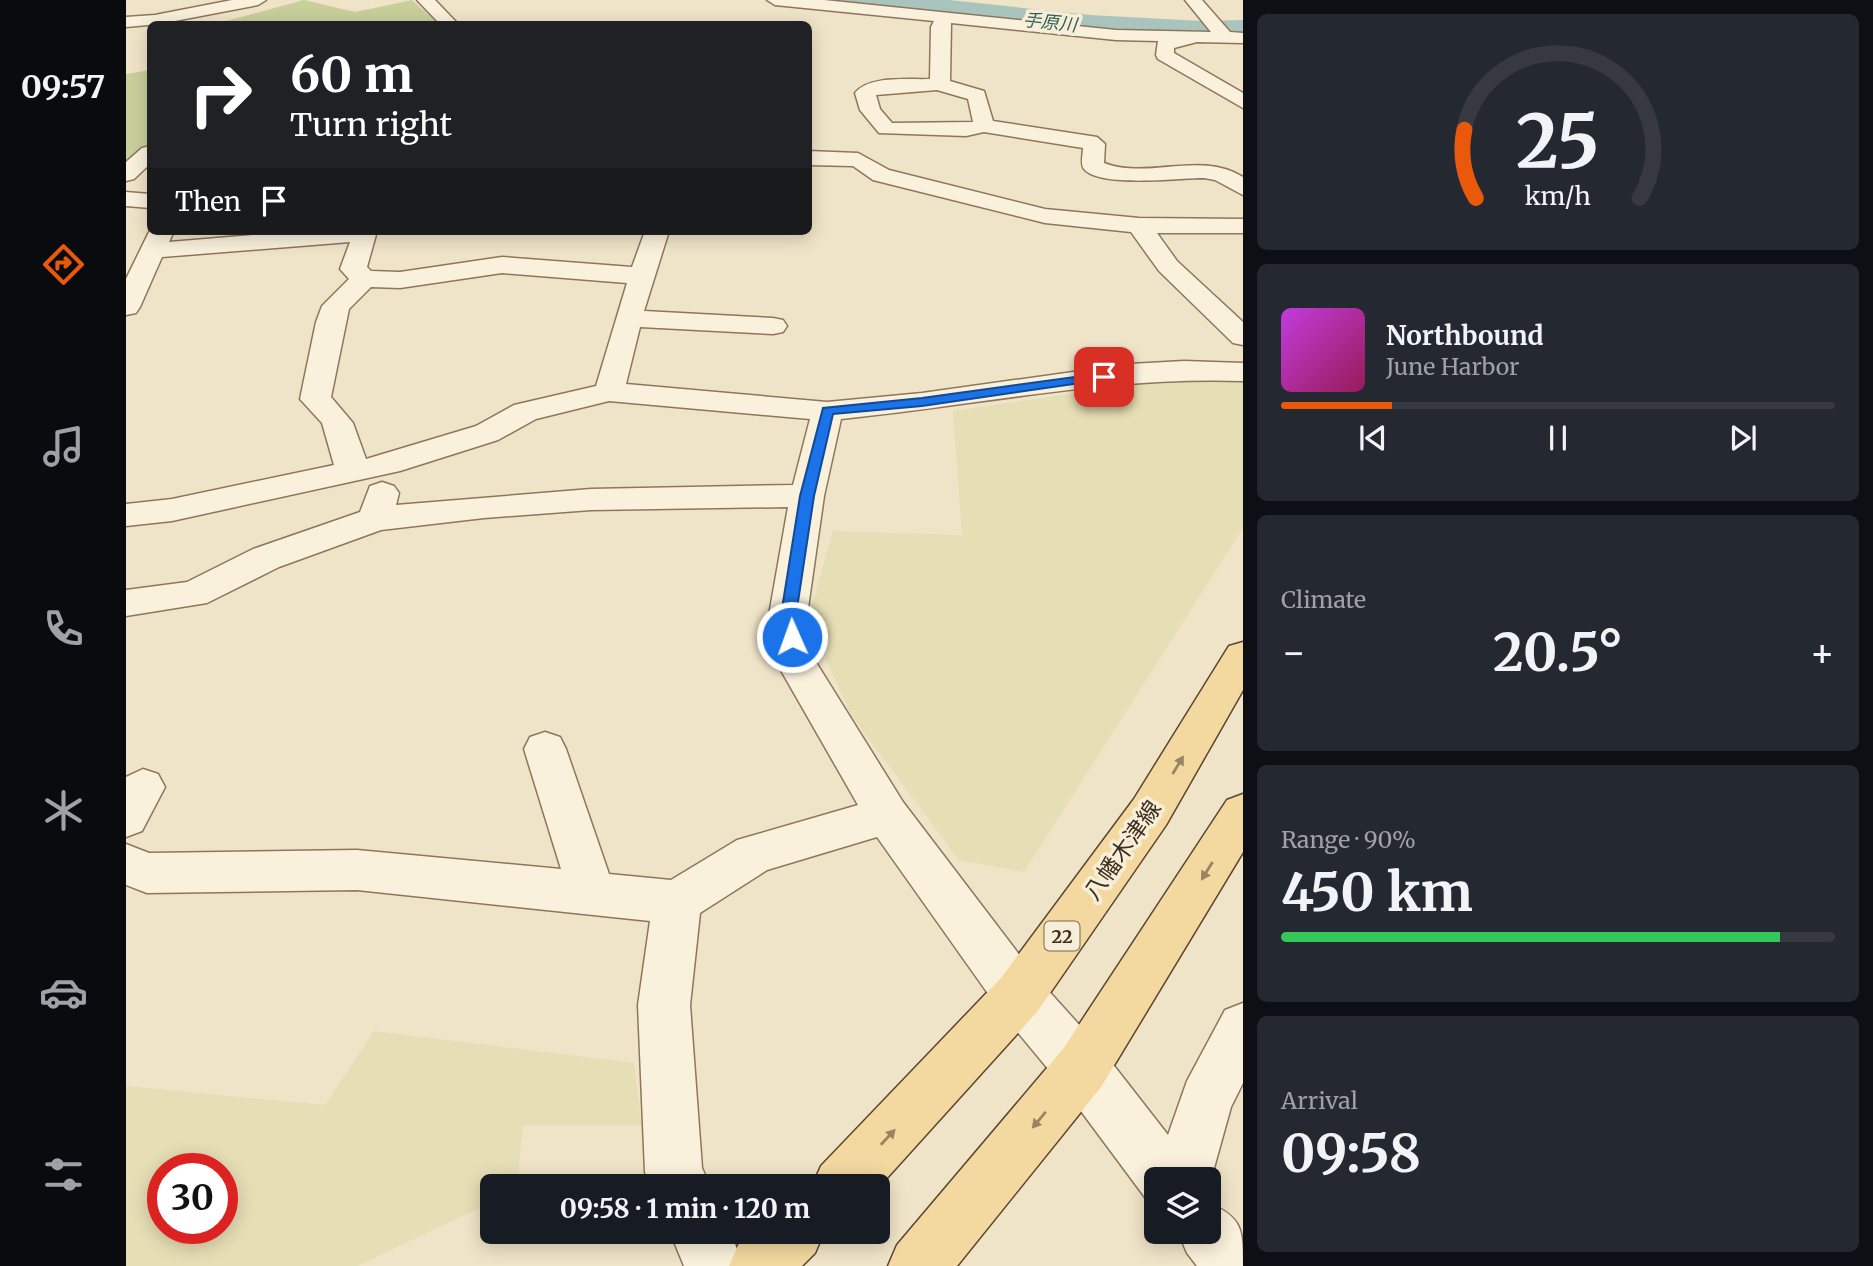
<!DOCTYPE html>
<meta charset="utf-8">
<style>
:root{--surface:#171b24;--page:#242831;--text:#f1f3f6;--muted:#9ea1a6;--line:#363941;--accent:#ea580c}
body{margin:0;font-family:Merriweather,"Noto Sans JP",serif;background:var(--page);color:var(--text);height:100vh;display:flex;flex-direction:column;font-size:26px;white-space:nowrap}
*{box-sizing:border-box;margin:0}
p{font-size:23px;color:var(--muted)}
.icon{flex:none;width:38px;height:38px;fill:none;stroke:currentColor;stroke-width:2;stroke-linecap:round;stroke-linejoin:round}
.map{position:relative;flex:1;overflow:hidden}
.drawer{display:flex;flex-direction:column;gap:14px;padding:14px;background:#0d0f14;width:630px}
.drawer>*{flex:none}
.hud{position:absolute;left:21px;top:21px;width:665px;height:214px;border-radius:10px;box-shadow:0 4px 18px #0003;background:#202124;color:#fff;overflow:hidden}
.controls{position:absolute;left:1018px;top:1167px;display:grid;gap:14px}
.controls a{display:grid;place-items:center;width:77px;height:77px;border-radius:10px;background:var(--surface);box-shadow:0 4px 18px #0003;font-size:35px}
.speed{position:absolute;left:21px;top:1153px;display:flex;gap:14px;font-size:35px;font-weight:700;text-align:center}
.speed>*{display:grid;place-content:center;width:91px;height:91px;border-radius:50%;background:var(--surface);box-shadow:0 4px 18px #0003;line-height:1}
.speed .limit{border:10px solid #d22;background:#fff;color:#111}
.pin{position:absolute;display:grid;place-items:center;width:60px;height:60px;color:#fff;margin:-30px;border-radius:14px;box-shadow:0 4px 10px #0006}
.me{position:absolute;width:77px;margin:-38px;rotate:358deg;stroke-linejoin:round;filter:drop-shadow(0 0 5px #0008)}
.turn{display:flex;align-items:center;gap:24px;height:147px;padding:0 28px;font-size:32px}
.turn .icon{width:91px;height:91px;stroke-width:2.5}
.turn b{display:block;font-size:49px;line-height:60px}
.then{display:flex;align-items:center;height:66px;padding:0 28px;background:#0003;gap:14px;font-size:26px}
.big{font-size:52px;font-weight:700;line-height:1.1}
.drawer .tile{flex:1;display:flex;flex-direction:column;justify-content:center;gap:10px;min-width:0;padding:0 24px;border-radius:10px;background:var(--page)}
.drawer .dial{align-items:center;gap:0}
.dial svg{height:182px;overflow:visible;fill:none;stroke:var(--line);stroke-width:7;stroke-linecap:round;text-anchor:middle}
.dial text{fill:var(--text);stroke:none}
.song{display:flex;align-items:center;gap:21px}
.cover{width:84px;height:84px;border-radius:10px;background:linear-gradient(135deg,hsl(290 70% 55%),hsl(330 70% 35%))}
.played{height:7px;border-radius:4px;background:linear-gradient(90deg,var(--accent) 20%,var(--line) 20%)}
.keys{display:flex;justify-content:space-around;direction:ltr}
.heat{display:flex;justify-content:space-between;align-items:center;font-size:38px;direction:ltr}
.charge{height:10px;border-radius:5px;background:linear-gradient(90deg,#34c759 90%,var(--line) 0)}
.trip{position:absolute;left:354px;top:1174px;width:410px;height:70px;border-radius:10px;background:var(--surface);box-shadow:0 4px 18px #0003;font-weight:700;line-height:70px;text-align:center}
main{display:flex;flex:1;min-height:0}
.menu{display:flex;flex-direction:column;width:126px;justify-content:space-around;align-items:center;background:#090b0e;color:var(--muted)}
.menu .icon{width:49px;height:49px}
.menu .active{color:var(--accent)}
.menu b{font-size:32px;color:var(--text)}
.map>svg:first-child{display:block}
.farmland{fill:#e6deb5;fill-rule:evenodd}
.green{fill:#c9cf9b}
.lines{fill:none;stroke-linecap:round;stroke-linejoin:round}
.river{fill:#a9c4bc;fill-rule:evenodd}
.minor-casing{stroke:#8d765c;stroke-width:3}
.major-casing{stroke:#5b4430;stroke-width:3}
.minor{fill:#faf1dc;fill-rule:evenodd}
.major{fill:#f3d9a0;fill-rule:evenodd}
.oneway{fill:#988460}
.route{fill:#1a73e8;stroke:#114b97;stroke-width:2}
.labels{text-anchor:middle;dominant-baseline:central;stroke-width:7;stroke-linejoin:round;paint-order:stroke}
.far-water-label{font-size:18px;font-style:italic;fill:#2f5d5a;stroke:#f7eed8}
.shield{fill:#f7eed8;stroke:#756857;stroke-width:2}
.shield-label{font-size:18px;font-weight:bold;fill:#3d2e20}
.near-street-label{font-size:23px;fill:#3d2e20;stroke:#f7eed8}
</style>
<main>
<nav class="menu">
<b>09:57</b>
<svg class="icon active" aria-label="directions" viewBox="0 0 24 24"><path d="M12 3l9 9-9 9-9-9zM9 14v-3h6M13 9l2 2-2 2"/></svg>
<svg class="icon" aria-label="music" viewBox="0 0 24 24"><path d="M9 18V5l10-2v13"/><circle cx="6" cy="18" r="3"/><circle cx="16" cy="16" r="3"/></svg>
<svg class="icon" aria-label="phone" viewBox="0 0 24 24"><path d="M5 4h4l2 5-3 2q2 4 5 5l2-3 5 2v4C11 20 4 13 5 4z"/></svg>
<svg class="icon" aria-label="climate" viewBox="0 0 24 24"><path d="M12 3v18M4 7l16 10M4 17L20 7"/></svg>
<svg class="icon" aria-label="car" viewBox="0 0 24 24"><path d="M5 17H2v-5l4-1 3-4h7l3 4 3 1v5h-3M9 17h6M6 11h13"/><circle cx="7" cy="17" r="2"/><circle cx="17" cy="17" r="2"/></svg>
<svg class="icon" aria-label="filters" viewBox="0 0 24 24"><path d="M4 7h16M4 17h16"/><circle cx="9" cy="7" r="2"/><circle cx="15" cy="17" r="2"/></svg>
</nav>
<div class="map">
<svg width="1117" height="1266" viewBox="0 0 1117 1266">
<rect width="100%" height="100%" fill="#f0e4c8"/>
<g class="farmland">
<polygon points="1090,380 1117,382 1117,528 898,872 833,860 725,715 682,619 707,531 836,535 827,411 1017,383"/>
<path d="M248 1031 508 1063 516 1125H397L391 1186H366V1202L231 1266H0V1086L199 1105ZM37 1169H96V1228H37Z"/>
</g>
<g class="green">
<polygon points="178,0 229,12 286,0 313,24 122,24 100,21"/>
<polygon points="24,70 24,162 0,162 0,74"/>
</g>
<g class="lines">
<path class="river" d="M715 0H823L964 15 1076 21 1117 20V42C988 45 860 25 732 10L720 7Z"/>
<defs>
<g id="minor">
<polygon points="106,0 140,0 132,5 33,24 0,27 0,17 29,15"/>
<polygon points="291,0 309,0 332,24 314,24"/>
<path d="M641 0H698L990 30 1085 32 1059 0H1076L1104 32 1117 33V43L1071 42 1048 48V53L1117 93V108L1032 59 1030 55 1032 41 990 40 825 23 824 81 858 91 867 121 971 137 979 144 978 163C1023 180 1074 150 1117 177V195L1089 180 1078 178C1053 178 974 188 958 169 954 164 957 154 957 148L858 132 840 136 753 133 734 110 729 93C743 75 783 80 804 79L805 27 808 21 649 5ZM811 90 842 99 847 122 766 123 754 109 750 95Z"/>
<polygon points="24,146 24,164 8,179 0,181 0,162 16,148"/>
<polygon points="682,151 732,153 763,170 919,209 1013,218 1117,219 1117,233 1031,233 1051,261 1117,322 1117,345 1107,343 1033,271 1005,232 919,223 747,180 727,166 682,165"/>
<polygon points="0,192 24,194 24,208 0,206"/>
<path d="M24 230 48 231 43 242 175 231H251L241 267 245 271 274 272 376 257 506 267 519 231H543L518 311 647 318 657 320 661 326 657 332 647 334 514 327 500 384 701 402 796 393 1004 364 1058 361 1117 363V381C982 376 849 406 715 419L698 496 681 615 688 659 777 802 911 978 975 1049 1042 1135 1061 1081 1099 1010 1117 1003V1083L1105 1107 1083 1186V1180H1031V1204L1021 1200 937 1087 875 1012 751 837 641 870 574 913 564 1005 576 1168 584 1186H525L519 1172 512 1005 524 921 231 890 21 893 0 885V844L23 853 231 850 435 869 398 749 404 737 419 732 434 737 440 749 483 874 545 880 611 840 732 805 649 660 643 615 662 507 465 510 358 518 255 530 153 567 81 603 0 616V590L61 582 127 549 234 512 244 486 256 482 268 486 273 493 270 505 465 489 667 485 684 419 483 401 410 419 372 440 274 471 46 521 0 526V504L46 499 208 465 196 423 174 399 190 322 196 306 223 279 214 269 224 242 36 257 14 307 10 313 0 315V279ZM376 273 501 283 470 386 388 405 350 426 240 459 227 423 205 397 223 309 245 287 274 288Z"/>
<polygon points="17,769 32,774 39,787 16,831 0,837 0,777"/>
<path d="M1083 1203C1117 1218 1117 1230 1117 1266H1071L1061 1253 1052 1232H1083Z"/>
<polygon points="544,1232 604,1232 618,1266 558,1266"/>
</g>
<g id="major">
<polygon points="1117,642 1117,690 1040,825 911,1012 751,1189 751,1186 686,1186 695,1166 875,978 1008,799 1103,646"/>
<polygon points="1117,794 1117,852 975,1087 831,1266 762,1266 771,1245 937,1049 1101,800"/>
<polygon points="625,1232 698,1232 689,1253 676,1266 603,1266 612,1245"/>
</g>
</defs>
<use href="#minor" class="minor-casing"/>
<use href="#major" class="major-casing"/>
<use href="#minor" class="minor"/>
<use href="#major" class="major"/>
</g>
<defs><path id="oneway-solid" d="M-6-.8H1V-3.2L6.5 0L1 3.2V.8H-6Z" transform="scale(1.75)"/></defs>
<g class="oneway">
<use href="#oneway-solid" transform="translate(1052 765) rotate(-59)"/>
<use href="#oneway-solid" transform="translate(1081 871) rotate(122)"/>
<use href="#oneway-solid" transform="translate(913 1120) rotate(130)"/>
<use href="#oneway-solid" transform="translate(762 1137) rotate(-47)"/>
</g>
<polygon class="route" points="978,373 984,377 982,379 796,406 707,414 688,496 670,615 674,637 666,643 660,641 655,615 674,496 697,408 796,398"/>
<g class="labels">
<g class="far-water-label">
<text transform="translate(924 22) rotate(6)">手原川</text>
</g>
<rect class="shield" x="918.5" y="921.5" width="35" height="29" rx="5"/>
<g class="shield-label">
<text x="936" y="936">22</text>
</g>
<g class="near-street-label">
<text transform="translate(996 850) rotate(-55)">八幡木津線</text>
</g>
</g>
</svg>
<div class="controls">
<a><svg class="icon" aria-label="layers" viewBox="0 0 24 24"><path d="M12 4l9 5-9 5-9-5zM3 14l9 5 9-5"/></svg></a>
</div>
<div class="speed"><div class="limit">30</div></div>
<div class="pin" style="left:978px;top:377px;background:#d93025"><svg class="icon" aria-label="arrive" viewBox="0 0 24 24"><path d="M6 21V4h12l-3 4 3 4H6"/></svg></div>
<svg class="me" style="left:666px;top:637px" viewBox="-20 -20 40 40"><circle r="17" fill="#1a73e8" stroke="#fff" stroke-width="3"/><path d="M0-11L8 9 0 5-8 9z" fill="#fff"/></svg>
<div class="trip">09:58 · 1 min · 120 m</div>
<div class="hud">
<div class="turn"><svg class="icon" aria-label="right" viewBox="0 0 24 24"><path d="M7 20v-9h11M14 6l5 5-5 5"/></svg><div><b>60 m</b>Turn right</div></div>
<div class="then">Then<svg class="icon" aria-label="arrive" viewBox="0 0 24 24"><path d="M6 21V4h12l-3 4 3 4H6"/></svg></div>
</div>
</div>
<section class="drawer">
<div class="tile dial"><svg viewBox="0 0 100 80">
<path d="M14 69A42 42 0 1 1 86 69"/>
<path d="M14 69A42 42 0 0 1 9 39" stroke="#ea580c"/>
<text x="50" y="56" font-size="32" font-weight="700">25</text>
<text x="50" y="72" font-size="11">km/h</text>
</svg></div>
<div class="tile">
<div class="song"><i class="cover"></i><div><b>Northbound</b><p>June Harbor</p></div></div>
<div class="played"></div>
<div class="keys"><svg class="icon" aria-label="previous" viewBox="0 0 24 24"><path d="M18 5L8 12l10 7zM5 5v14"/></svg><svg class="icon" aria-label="pause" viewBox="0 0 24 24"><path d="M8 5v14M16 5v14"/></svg><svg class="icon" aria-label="next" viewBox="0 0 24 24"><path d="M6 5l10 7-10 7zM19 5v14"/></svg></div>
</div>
<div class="tile"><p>Climate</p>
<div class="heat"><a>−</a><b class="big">20.5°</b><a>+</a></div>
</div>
<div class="tile"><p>Range · 90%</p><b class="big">450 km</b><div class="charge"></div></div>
<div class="tile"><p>Arrival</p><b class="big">09:58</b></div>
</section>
</main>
